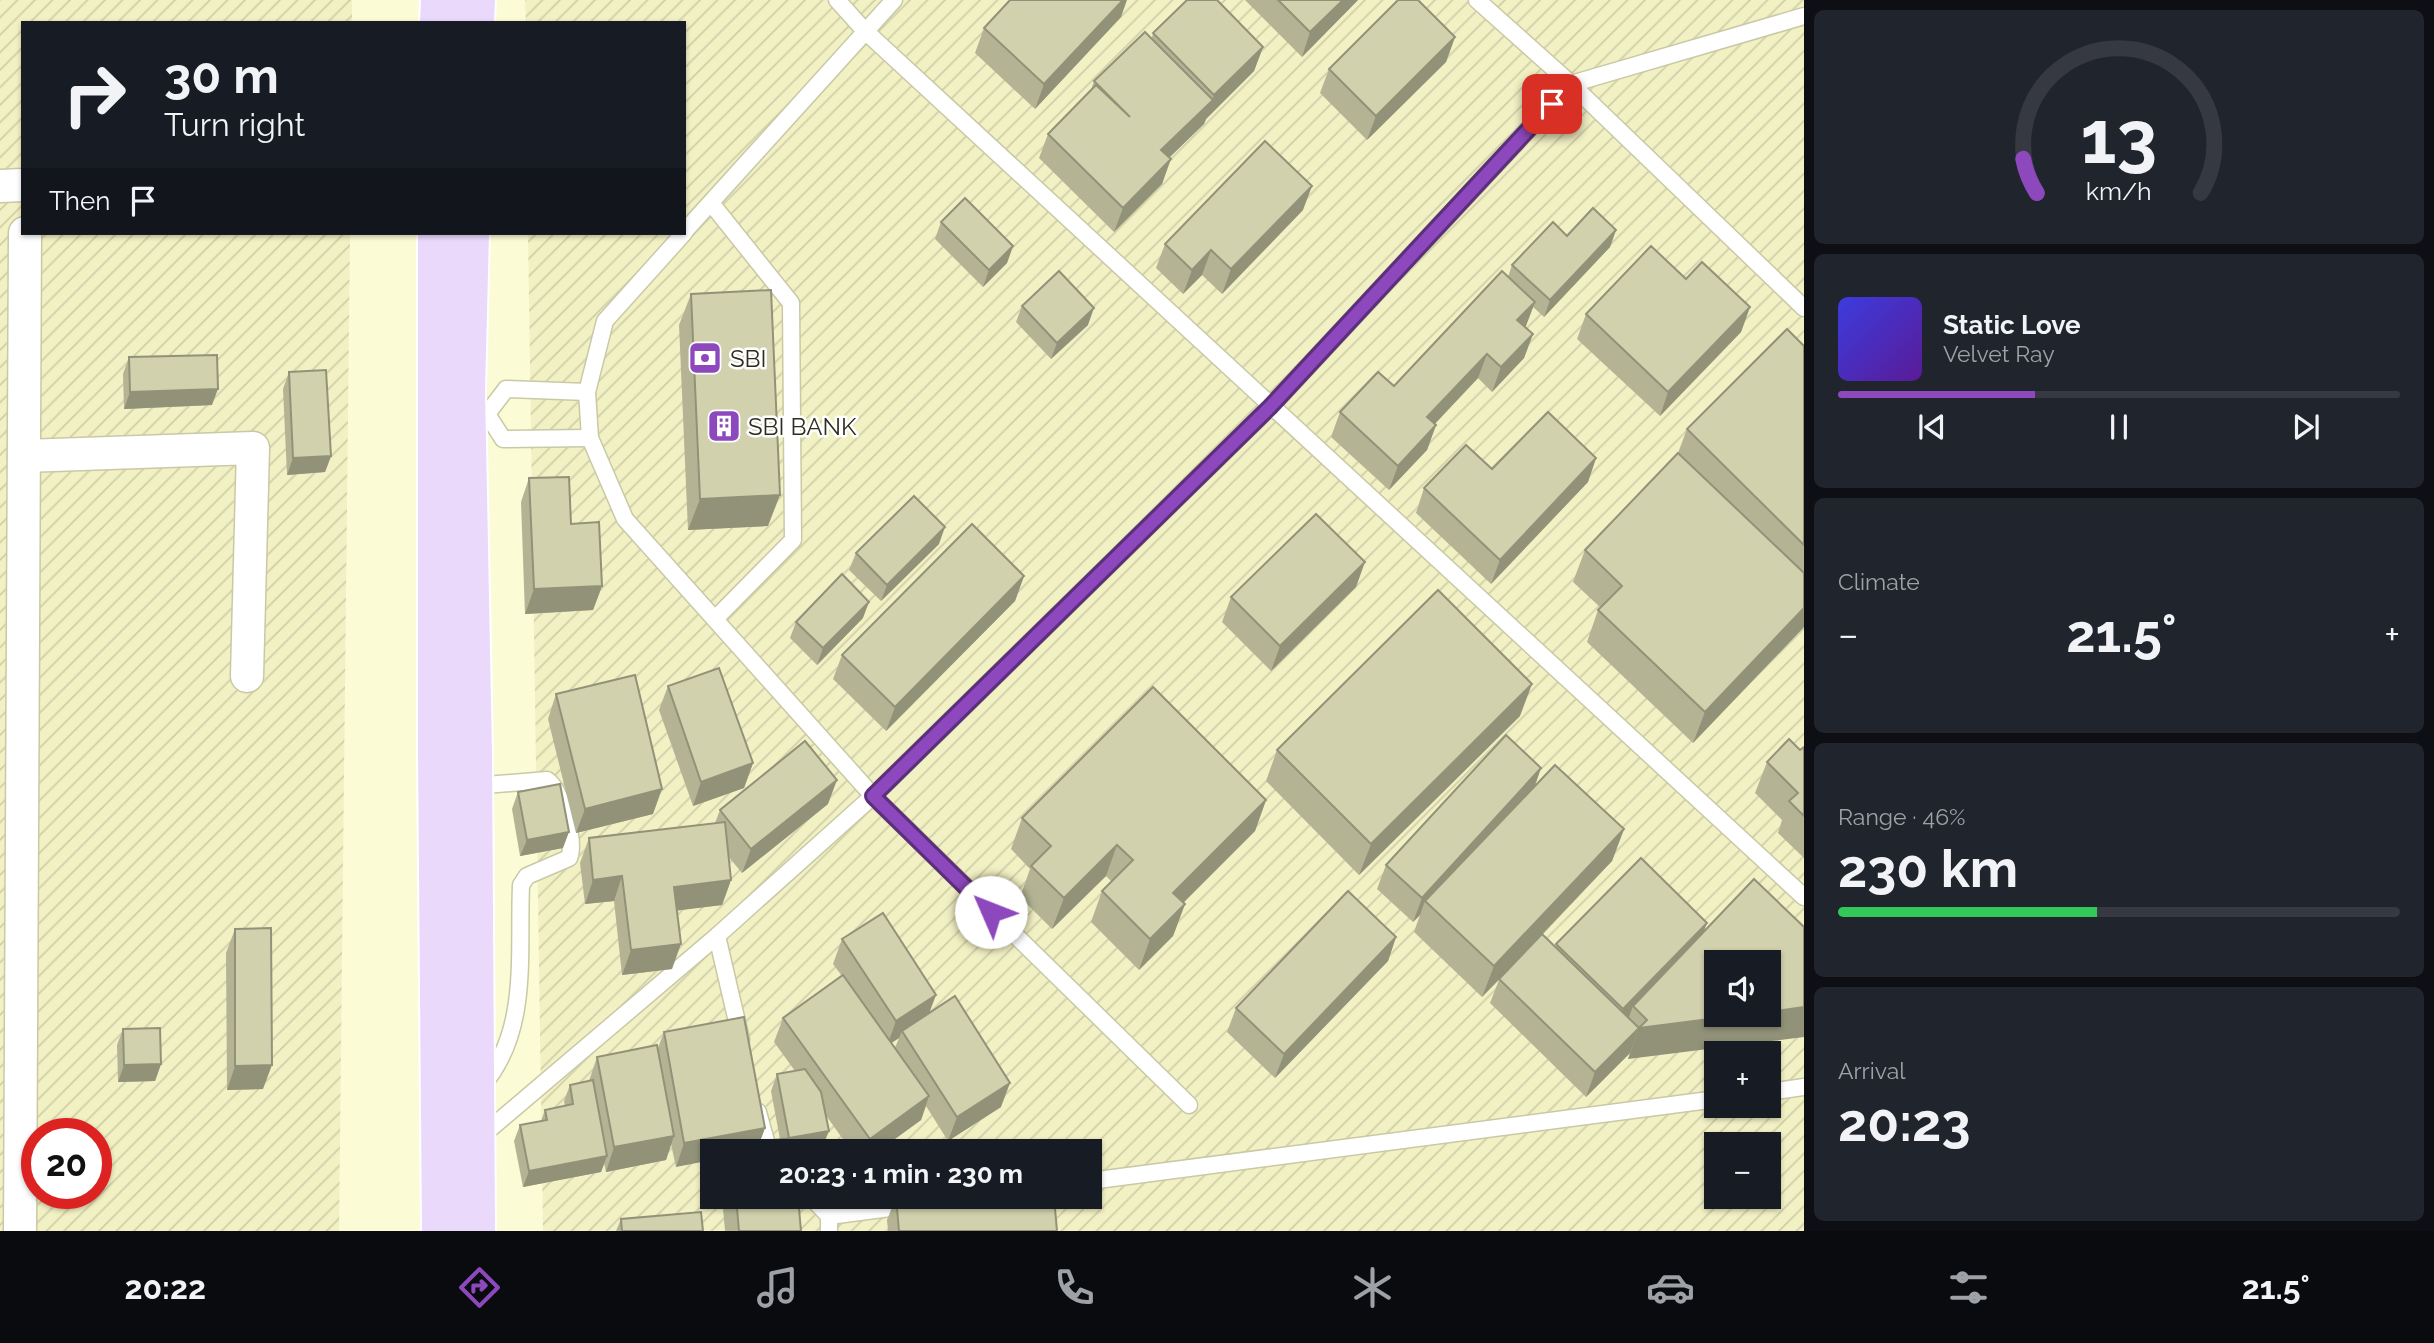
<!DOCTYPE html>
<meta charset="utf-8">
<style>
:root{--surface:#171b24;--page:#20242c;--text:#f1f3f6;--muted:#9ea1a6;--line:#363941;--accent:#8c48bc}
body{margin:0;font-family:Raleway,sans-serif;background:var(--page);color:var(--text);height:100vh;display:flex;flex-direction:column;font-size:26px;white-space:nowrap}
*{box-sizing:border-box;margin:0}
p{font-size:23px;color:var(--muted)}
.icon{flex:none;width:38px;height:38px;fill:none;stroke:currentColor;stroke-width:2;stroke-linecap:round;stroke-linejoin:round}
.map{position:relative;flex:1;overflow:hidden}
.sheet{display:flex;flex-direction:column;gap:10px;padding:10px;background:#0d0f14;width:630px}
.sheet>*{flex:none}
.hud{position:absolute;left:21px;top:21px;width:665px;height:214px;border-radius:0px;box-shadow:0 2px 5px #0004;background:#171b24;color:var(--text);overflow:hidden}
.tools{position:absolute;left:1704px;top:950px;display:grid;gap:14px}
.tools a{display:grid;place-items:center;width:77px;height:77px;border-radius:0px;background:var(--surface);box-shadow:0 2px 5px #0004;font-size:35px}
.speed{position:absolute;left:21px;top:1118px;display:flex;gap:14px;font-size:35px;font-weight:700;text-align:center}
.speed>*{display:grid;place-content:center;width:91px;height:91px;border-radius:50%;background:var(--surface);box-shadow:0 2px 5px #0004;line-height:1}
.speed .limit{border:10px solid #d22;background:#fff;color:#111}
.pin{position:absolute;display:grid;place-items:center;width:60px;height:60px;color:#fff;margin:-30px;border-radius:14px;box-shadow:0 4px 10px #0006}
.me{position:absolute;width:77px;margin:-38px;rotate:314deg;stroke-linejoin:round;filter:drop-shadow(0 0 5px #0008)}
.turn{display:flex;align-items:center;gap:24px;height:147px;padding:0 28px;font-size:32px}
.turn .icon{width:91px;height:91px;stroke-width:2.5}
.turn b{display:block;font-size:49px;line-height:60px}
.then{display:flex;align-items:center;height:66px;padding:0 28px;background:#0003;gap:14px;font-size:26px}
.big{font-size:52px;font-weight:700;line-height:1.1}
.sheet .card{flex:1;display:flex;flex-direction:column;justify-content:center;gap:10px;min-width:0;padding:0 24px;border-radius:10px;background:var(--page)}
.sheet .dial{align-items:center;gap:0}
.dial svg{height:182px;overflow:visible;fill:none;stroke:var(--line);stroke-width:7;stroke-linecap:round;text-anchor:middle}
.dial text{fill:var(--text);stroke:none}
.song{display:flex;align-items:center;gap:21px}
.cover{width:84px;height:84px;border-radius:10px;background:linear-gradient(135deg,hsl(240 70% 55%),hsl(270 70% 35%))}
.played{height:7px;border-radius:4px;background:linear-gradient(90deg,var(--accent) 35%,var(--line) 35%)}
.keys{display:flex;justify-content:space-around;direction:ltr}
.heat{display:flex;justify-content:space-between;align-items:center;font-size:38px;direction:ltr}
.charge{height:10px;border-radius:5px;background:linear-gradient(90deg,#34c759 46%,var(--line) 0)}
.trip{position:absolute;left:700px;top:1139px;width:402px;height:70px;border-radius:0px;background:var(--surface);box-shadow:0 2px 5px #0004;font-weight:700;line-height:70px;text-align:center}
.menu{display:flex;height:112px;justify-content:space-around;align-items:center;background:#090b0e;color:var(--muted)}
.menu .icon{width:49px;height:49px}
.menu .active{color:var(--accent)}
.menu b{font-size:32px;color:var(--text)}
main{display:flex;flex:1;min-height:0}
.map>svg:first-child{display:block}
.industrial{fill:url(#industrial-furrows);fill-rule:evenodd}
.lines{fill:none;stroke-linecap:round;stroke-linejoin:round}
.service-casing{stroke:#c9c9a5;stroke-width:19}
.minor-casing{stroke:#c9c9a5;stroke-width:35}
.primary-casing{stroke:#fff;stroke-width:42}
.service{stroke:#fff;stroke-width:16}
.minor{stroke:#fff;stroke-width:32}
.primary{stroke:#ebd9fc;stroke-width:38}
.wall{fill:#b4b495;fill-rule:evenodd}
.shaded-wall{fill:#929279}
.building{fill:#d1d1ad;stroke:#929279;stroke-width:2}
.route-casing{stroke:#5b2f7a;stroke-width:18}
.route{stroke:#8c48bc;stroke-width:12}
.labels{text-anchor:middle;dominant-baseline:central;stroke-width:5;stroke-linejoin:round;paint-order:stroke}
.poi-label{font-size:24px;fill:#2e2e20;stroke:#fff;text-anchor:start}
</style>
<main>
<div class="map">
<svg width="1804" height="1231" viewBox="0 0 1804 1231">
<defs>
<pattern id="industrial-furrows" width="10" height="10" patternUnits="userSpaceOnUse" patternTransform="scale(1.75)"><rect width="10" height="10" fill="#f2f1c4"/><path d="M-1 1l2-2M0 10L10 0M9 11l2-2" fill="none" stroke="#d0cfa8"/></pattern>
</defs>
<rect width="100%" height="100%" fill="#fbfbd5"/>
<g class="industrial">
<path d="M0 0H352V23H23V233H350L339 1231H0ZM37 1134H96V1194H37Z"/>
<path d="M525 0H1804V1231H543L528 233H684V23H526ZM1717 962H1769V1015H1717ZM1717 1054H1769V1106H1717ZM1717 1144H1769V1197H1717ZM712 1152H1090V1197H712Z"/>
</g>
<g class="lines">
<defs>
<g id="service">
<polyline points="837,0 864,30 1804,897"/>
<polyline points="1477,0 1571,84 1804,308"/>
<polyline points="711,203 791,303 793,540 715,619"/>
<polyline points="684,232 894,0"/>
<polyline points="684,233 605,321 587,392 590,438 625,519 873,796 1189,1105"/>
<polyline points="487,414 503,439 590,438"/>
<polyline points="487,414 506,389 587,392"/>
<path d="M473 786 547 780C561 789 576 843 569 858L527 876 521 885C518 955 530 1032 481 1087"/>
<polyline points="717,936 741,1039"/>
<polyline points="1769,1092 1804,1087"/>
<polyline points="758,1112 769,1152"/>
<polyline points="478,1139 717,936 873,796 1270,407 1571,84 1804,16"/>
<polyline points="1090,1181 1717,1099"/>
<polyline points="811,1197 829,1216 829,1231"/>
<polyline points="829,1216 913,1205"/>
</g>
<g id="minor">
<polyline points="0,186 23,185"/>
<polyline points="24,456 253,448 247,676"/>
<polyline points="20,1231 25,233"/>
</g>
<g id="primary">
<polyline points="439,23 440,0"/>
<polyline points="475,23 476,0"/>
<polyline points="437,233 437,754 441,1231"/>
<polyline points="470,233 466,390 473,753 476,1231"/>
</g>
</defs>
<use href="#service" class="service-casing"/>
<use href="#minor" class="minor-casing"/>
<use href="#primary" class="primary-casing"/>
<use href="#service" class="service"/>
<use href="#minor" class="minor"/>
<use href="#primary" class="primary"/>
</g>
<g class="wall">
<polygon points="1245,0 1358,0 1302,57"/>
<polygon points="1121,17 1035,109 975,53 984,28"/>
<polygon points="1153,33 1263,47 1254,71 1206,119 1204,124 1169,158 1162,184 1114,232 1039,158 1048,134 1091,90 1094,81 1152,38"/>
<polygon points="1455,37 1446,62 1367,140 1320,93 1329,69"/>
<polygon points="1303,210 1222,294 1202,275 1183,294 1156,268 1165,244"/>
<polygon points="941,222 1013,246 1007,263 983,287 935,239"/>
<polygon points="1616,230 1610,247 1544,317 1533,307 1525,327 1533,334 1524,358 1492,392 1478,378 1434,424 1436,425 1427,450 1389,490 1331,437 1340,412 1394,386 1508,277 1512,265 1567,236"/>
<polygon points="1686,279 1750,307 1741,332 1660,416 1577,339 1586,314"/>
<polygon points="691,294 768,526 688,530 679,325"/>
<polygon points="1022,306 1088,325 1051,359 1016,322"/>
<polygon points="1804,346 1804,627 1693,743 1587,642 1598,610 1601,608 1573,582 1585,550 1678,453 1687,429"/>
<polygon points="129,357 212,405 124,409 123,374"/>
<polygon points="289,372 331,456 325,472 287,475 283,389"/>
<polygon points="1596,458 1588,482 1491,584 1416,513 1424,488 1492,469"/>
<polygon points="529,478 602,586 593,610 525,614 521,502"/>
<polygon points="939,544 881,601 849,570 856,553"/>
<polygon points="1024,576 1015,601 886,731 833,679 842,655"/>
<polygon points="1356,587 1271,671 1222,622 1231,597"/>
<polygon points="863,618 817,665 790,638 796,622"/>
<polygon points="668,686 753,763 744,788 693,806 659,710"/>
<polygon points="556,694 653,814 576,833 548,719"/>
<polygon points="1520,716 1359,875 1266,781 1277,750"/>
<polygon points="1804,747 1804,858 1778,833 1782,820 1755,793 1767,762 1800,750"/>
<polygon points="1541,768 1535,786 1624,829 1612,861 1530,948 1555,947 1556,944 1707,923 1628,1059 1632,1048 1630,1053 1586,1097 1490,1003 1499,980 1482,997 1414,932 1420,915 1413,922 1377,889 1386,865"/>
<polygon points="518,792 563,848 520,856 512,809"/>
<polygon points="1266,800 1255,831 1183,903 1185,904 1173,936 1139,970 1091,922 1102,891 1112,882 1106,876 1052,929 1020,897 1030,869 1011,849 1022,818"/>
<polygon points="828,804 742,873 728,856 731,880 722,905 677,910 672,969 622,975 614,901 585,904 580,863 589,838 715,823 720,810"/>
<polygon points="235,929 263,1089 227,1090 226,953"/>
<polygon points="1396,937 1388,961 1275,1078 1227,1032 1236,1008"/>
<path d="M842 939 930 1013 1001 1107 948 1141 926 1106 921 1120 877 1152H852L825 1114 822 1148 801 1152H712L676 1167 671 1144 666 1160 606 1172 604 1163 601 1172 523 1187 514 1141 520 1125 541 1121 545 1110 565 1106 564 1101 570 1085 589 1081 597 1057 658 1048 664 1032 765 1128 760 1141 780 1139 771 1091 777 1074 795 1071 774 1042 783 1018 842 976 833 964ZM899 1038 895 1048 891 1043Z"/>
<polygon points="123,1029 161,1064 155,1081 118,1082 117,1045"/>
<polygon points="722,1197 798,1197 801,1231 725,1231"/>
<polygon points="896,1197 1054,1197 1057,1231 888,1231 887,1220"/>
<polygon points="621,1219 703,1231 616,1231"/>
</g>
<g class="shaded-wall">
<polygon points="1123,0 1127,0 1121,17 1035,109 1044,84"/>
<polygon points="1343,0 1358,0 1302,57 1310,32"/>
<polygon points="1455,37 1446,62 1367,140 1376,116"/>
<polygon points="1263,47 1254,71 1206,119 1204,124 1152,174 1161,150 1212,100 1214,95"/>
<polygon points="1171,159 1162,184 1114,232 1123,208"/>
<polygon points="1312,186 1303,210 1222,294 1231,269"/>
<polygon points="1616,230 1610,247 1544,317 1550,300"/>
<polygon points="1013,246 1007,263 983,287 989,270"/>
<polygon points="1211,250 1202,275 1183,294 1192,270"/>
<polygon points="1535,302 1526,326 1509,344 1517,320"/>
<polygon points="1750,307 1741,332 1660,416 1668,392"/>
<polygon points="1094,308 1088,325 1051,359 1057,343"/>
<polygon points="1533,334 1524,358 1492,392 1501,367"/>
<polygon points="1487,354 1478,378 1418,442 1427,417"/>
<polygon points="218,389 212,405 124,409 130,392"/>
<polygon points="1436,425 1427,450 1389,490 1398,466"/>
<polygon points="331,456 325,472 287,475 293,458"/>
<polygon points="1596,458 1588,482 1491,584 1500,560"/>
<polygon points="780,495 768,526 688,530 700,499"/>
<polygon points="945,527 939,544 881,601 887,585"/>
<polygon points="1365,562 1356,587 1271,671 1280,646"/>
<polygon points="1024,576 1015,601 886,731 895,707"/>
<polygon points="602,586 593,610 525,614 534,589"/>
<polygon points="869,602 863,618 817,665 823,648"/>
<polygon points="1804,608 1804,627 1693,743 1705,712"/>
<polygon points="1532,684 1520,716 1359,875 1371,844"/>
<polygon points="753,763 744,788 693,806 701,782"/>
<polygon points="1541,768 1532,793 1425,901 1420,915 1413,922 1422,898"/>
<polygon points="837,780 828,804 742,873 751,849"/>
<polygon points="662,789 653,814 576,833 585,809"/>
<polygon points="1266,800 1255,831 1162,924 1173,893"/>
<polygon points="1624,829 1612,861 1482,997 1494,966"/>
<polygon points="569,832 563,848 520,856 527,840"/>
<polygon points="1117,845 1106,876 1052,929 1064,898"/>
<polygon points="622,876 614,901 585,904 593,880"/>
<polygon points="731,880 722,905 666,912 674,887"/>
<polygon points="1185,904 1173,936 1139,970 1150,939"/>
<polygon points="1707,923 1698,947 1633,1006 1628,1020 1614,1034 1623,1009"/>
<polygon points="1396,937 1388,961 1275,1078 1284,1054"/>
<polygon points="681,944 672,969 622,975 631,950"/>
<polygon points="936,995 927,1019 902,1031 899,1038 887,1046 896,1021"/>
<polygon points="1804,1007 1804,1037 1628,1059 1639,1028 1741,1015 1769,1015 1769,1012"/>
<polygon points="1639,1028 1630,1053 1586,1097 1595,1072"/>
<polygon points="161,1064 155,1081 118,1082 124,1065"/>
<polygon points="272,1065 263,1089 227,1090 235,1066"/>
<polygon points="1010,1083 1001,1107 948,1141 957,1117"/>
<polygon points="929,1096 921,1120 877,1152 865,1152 870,1139"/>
<polygon points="765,1128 756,1152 732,1144 729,1152 712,1152 712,1160 676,1167 684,1143"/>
<polygon points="829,1131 822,1148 801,1152 784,1152 789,1138"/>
<polygon points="674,1136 666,1160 606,1172 614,1147"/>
<polygon points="607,1156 601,1172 523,1187 529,1171"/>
</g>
<g class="building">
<polygon points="1010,0 1123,0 1044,84 984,28"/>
<polygon points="1187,0 1217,0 1263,47 1214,95 1153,33"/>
<polygon points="1278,0 1343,0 1310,32"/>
<polygon points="1398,0 1418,0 1455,37 1376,116 1329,69"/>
<polygon points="1145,32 1213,100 1161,150 1171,159 1123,208 1048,134 1096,85 1130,117 1094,81"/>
<polygon points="1265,141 1312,186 1231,269 1211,250 1192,270 1165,244"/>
<polygon points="965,198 1013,246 989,270 941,222"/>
<polygon points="1593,208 1616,230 1550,300 1512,265 1553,222 1567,236"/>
<polygon points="1651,246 1686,279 1702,262 1750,307 1668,392 1586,314"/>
<polygon points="1059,271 1094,308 1057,343 1022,306"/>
<polygon points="1502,271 1535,302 1517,320 1533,334 1501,367 1487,354 1427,417 1436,425 1398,466 1340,412 1378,372 1394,386"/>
<polygon points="771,290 780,495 700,499 691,294"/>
<polygon points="1787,329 1804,346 1804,545 1687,429"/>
<polygon points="217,355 218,389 130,392 129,357"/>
<polygon points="326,370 331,456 293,458 289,372"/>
<polygon points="1548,412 1596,458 1500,560 1424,488 1466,445 1492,469"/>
<polygon points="1678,453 1804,573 1804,608 1705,712 1598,610 1622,586 1585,550"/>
<polygon points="569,477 571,524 599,522 602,586 534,589 529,478"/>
<polygon points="914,496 945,527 887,585 856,553"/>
<polygon points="1316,514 1365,562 1280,646 1231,597"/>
<polygon points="972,524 1024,576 895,707 842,655"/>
<polygon points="842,574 869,602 823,648 796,622"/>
<polygon points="1438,590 1532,684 1371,844 1277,750"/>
<polygon points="719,668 753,763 701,782 668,686"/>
<polygon points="635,675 662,789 585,809 556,694"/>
<polygon points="1153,687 1266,800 1173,893 1185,904 1150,939 1102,891 1133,860 1117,845 1064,898 1031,866 1051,846 1022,818"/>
<polygon points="1506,735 1541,768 1422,898 1386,865"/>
<polygon points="1789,739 1800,750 1804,747 1804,816 1789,801 1798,793 1767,762"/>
<polygon points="805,741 837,780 751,849 720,810"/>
<polygon points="1555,765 1624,829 1494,966 1425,901"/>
<polygon points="560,784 569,832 527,840 518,792"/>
<polygon points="725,822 731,880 674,887 681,944 631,950 622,876 593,880 589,838"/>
<polygon points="1641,858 1707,923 1623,1009 1556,944"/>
<polygon points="1754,879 1804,927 1804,1007 1769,1012 1769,962 1717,962 1717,1015 1741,1015 1639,1028 1647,1020 1633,1006"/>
<polygon points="1348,891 1396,937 1284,1054 1236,1008"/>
<polygon points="883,913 936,995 896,1021 842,939"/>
<polygon points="271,928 272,1065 235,1066 235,929"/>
<polygon points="1542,934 1639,1028 1595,1072 1499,979"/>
<polygon points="843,975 929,1096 870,1139 783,1018"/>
<polygon points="955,996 1010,1083 957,1117 902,1031"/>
<polygon points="744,1017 765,1128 684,1143 664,1032"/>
<polygon points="160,1028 161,1064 124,1065 123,1029"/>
<polygon points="657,1045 674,1136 614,1147 597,1057"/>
<polygon points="805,1069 821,1092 829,1131 789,1138 777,1074"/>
<polygon points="593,1080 607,1156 529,1171 520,1125 547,1120 545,1110 573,1104 570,1085"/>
<polygon points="793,1138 794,1152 733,1152 732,1144"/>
<polygon points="736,1197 798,1197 801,1231 739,1231"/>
<polygon points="896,1197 1054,1197 1057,1231 899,1231"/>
<polygon points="701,1212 703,1231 622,1231 621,1219"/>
</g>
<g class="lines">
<defs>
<polyline id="route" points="991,912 873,796 1270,407 1552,104"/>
</defs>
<use href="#route" class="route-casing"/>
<use href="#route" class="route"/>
</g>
<defs>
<symbol id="bank-square" viewBox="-11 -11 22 22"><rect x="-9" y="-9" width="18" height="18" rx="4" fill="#8c48bc" stroke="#fff"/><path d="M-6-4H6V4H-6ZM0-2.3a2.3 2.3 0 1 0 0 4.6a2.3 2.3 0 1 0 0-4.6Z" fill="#fff"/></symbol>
<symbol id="building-square" viewBox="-11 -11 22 22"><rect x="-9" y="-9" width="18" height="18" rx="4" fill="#8c48bc" stroke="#fff"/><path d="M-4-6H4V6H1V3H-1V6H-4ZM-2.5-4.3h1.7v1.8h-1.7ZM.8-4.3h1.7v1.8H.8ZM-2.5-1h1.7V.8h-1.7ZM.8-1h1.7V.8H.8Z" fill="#fff"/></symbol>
</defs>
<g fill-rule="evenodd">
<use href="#bank-square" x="686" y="339" width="38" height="38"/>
<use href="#building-square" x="705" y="407" width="38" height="38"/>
</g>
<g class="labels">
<g class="poi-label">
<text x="730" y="358">SBI</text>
<text x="748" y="426">SBI BANK</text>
</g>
</g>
</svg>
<div class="tools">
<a><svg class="icon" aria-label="sound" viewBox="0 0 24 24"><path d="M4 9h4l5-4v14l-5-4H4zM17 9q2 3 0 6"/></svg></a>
<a>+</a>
<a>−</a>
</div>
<div class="speed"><div class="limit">20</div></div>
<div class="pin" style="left:1552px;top:104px;background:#d93025"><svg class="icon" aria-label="arrive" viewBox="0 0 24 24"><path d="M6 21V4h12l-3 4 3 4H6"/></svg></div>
<svg class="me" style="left:991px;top:912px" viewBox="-20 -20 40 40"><circle r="19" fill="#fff"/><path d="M0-13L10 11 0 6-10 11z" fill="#8c48bc"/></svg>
<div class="trip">20:23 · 1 min · 230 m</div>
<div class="hud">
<div class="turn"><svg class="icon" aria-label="right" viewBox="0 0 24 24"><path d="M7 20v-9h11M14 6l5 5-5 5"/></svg><div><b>30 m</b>Turn right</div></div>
<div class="then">Then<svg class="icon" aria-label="arrive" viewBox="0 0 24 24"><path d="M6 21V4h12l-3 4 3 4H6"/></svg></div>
</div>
</div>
<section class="sheet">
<div class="card dial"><svg viewBox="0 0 100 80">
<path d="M14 69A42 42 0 1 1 86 69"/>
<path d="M14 69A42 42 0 0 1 8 54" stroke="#8c48bc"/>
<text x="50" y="56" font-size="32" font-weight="700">13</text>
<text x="50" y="72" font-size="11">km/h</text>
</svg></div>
<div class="card">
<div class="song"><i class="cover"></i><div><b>Static Love</b><p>Velvet Ray</p></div></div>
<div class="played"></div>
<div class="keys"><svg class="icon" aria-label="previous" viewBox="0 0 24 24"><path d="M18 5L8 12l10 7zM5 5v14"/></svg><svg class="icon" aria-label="pause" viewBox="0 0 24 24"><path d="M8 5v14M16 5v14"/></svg><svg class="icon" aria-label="next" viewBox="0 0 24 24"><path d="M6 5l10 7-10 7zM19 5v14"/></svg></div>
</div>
<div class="card"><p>Climate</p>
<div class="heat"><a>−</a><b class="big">21.5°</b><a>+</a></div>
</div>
<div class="card"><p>Range · 46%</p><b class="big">230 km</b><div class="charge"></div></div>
<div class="card"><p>Arrival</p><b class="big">20:23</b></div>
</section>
</main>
<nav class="menu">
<b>20:22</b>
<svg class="icon active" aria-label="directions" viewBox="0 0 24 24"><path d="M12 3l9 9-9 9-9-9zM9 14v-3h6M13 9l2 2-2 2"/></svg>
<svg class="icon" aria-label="music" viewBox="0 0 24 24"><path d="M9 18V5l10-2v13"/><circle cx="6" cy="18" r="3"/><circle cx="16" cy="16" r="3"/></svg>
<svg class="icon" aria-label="phone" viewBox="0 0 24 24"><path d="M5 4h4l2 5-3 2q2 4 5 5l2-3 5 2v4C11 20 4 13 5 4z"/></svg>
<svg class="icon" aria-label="climate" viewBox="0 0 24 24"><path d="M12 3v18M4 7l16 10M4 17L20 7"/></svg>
<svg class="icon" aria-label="car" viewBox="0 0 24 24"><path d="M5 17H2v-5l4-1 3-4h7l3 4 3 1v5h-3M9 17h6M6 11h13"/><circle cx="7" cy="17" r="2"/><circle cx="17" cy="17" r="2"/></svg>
<svg class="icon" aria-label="filters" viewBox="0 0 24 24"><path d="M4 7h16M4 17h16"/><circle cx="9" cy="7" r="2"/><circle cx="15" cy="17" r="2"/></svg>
<b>21.5°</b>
</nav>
